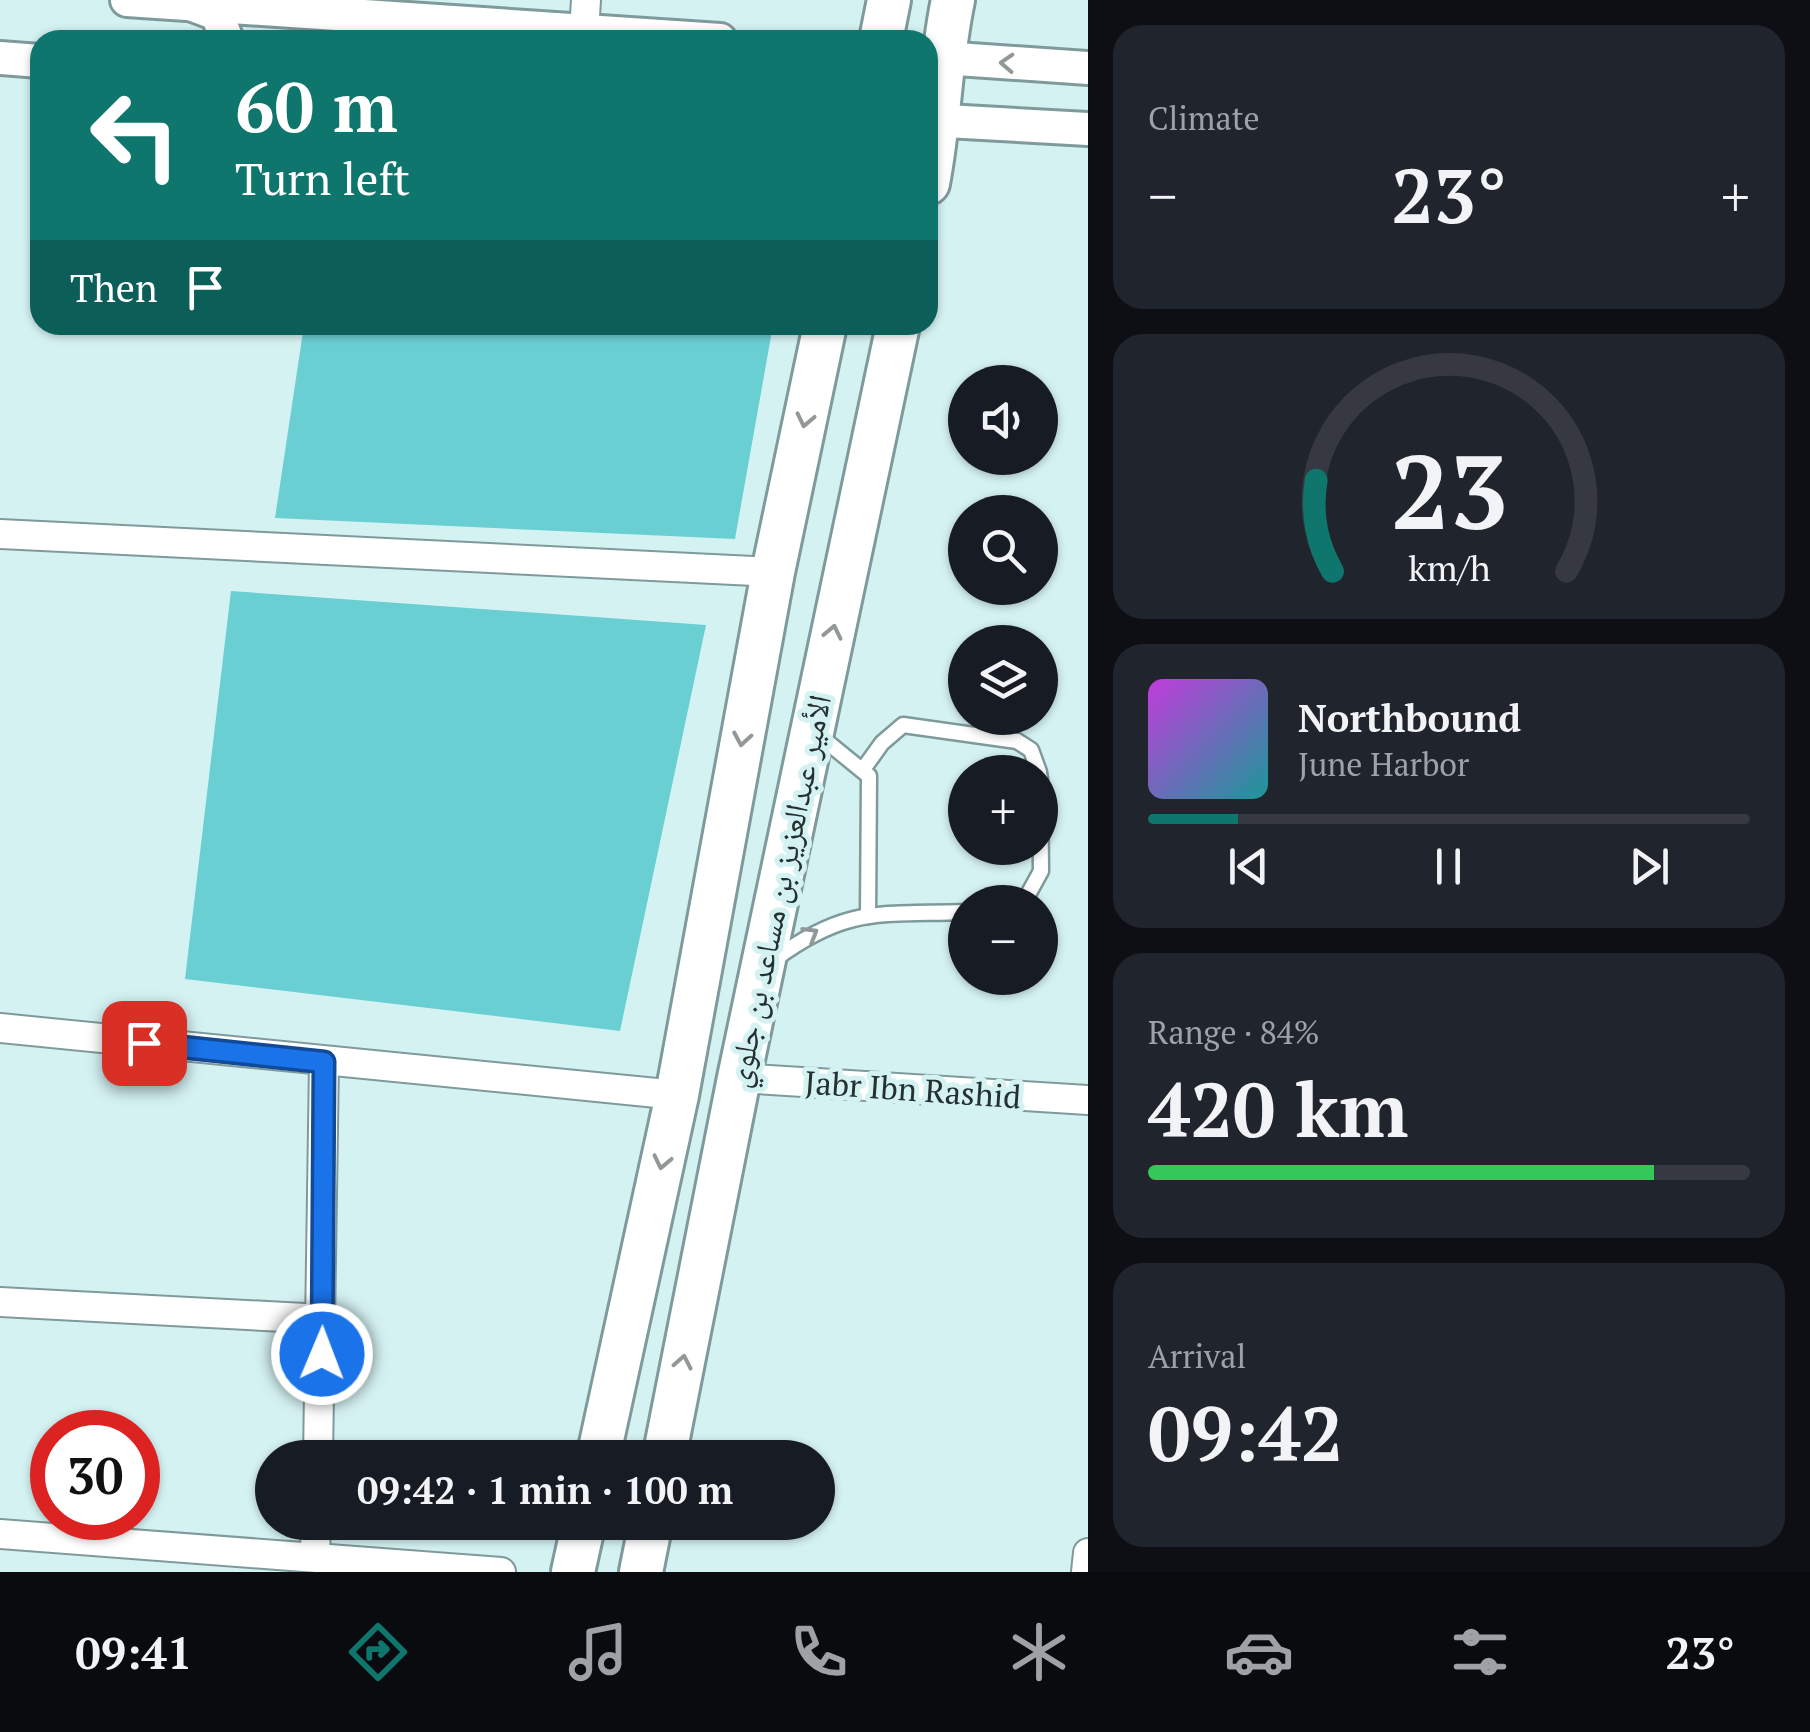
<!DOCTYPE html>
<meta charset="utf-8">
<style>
:root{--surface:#171b24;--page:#20242c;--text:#f1f3f6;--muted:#9ea1a6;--line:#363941;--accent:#0f766e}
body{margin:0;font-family:"PT Serif","Noto Naskh Arabic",serif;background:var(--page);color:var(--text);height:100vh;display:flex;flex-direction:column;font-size:38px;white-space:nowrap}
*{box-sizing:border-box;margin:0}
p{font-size:32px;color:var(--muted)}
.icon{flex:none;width:55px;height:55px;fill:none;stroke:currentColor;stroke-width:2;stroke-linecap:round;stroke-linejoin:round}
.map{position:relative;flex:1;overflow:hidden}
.sheet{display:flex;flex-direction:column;gap:25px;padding:25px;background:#0d0f14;width:722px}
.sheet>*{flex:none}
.top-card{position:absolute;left:30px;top:30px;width:908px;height:305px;border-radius:30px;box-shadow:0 2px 8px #0004;background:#0f766e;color:#fff;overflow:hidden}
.buttons{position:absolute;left:948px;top:365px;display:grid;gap:20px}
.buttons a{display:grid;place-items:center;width:110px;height:110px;border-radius:50%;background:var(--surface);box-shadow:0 2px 8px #0004;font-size:50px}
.speed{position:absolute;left:30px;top:1410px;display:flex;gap:20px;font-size:50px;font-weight:700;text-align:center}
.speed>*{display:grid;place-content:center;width:130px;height:130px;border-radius:50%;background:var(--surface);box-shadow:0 2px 8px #0004;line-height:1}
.speed .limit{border:15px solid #d22;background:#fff;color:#111}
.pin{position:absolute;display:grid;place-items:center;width:85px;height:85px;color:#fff;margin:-42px;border-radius:20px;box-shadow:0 5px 15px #0006}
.me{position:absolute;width:110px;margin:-55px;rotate:1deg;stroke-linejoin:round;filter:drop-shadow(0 0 8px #0008)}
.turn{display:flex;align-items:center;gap:35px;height:210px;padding:0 40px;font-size:45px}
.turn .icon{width:130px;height:130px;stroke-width:2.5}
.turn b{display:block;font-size:70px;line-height:85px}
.then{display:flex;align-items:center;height:95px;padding:0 40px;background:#0003;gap:20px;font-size:38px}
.big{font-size:75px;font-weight:800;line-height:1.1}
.sheet .tile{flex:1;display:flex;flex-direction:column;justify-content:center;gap:15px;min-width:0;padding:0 35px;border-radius:30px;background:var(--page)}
.sheet .dial{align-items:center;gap:0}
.dial svg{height:260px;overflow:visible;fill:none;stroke:var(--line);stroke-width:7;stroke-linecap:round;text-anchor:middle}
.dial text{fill:var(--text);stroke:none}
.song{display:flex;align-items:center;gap:30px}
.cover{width:120px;height:120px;border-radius:15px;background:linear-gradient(135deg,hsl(290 70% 55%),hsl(180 70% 35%))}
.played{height:10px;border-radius:5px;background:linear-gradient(90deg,var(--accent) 15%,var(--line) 15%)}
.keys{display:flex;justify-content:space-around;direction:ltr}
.heat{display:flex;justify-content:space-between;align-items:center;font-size:55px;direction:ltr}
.charge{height:15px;border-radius:8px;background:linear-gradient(90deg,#34c759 84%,var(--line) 0)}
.trip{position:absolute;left:255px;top:1440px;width:580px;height:100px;border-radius:50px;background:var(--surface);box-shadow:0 2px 8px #0004;font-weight:800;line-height:100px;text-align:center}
.tab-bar{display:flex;height:160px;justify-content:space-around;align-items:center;background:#090b0e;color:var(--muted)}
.tab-bar .icon{width:70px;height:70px}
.tab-bar .active{color:var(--accent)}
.tab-bar b{font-size:45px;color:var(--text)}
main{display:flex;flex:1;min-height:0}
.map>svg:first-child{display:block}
.green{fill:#6acfd3}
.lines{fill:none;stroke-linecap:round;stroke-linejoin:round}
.service-casing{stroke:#7f9a9b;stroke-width:19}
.minor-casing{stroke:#7f9a9b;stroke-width:32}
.tertiary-casing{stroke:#7f9a9b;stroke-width:38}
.primary-casing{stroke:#7f9a9b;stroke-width:48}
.service{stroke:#fff;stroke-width:14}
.minor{stroke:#fff;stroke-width:28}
.tertiary{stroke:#fff;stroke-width:32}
.primary{stroke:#fff;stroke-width:42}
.oneway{stroke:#929898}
.route-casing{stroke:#114b97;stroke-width:25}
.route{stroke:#1a73e8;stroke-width:18}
.labels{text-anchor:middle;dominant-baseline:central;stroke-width:10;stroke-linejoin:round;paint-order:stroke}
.street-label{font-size:32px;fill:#253131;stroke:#d5f2f3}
</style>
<main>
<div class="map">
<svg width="1088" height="1572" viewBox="0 0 1088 1572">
<rect width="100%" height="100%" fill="#d5f2f3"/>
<g class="green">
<polygon points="304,325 773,325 735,539 275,518"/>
<polygon points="231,591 706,625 620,1031 185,979"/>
</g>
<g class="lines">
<defs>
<g id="service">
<polyline points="816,733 869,776 868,916"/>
<polyline points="864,768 882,743 903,725 1017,741 1031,750 1039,772"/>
<polyline points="1024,902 1041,871 1040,777"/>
<path d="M775 959C847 906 879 915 965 912"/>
</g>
<g id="minor">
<polyline points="584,31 586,0"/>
<polyline points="0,534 773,572"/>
<polyline points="0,1028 677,1095"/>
<polyline points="739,1078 1088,1100"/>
<polyline points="0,1302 323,1319"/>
<polyline points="318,1458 324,1062"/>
<polyline points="0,1534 501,1572"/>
<polyline points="315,1555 316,1522"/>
<polyline points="1086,1572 1088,1553"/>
</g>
<g id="tertiary">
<polyline points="127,0 720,40"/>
<polyline points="193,5 217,14 227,40"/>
<polyline points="928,57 1088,68"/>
<polyline points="0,58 40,61"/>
<polyline points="928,120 1088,129"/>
</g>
<g id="primary">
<polyline points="881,40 889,0"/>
<path d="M928 183C940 122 940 61 953 0"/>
<polyline points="598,1458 677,1095 773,572 825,325"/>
<polyline points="664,1458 739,1078 898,325"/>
<polyline points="573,1572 584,1522"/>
<polyline points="641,1572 651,1522"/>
</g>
</defs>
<use href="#service" class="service-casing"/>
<use href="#minor" class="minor-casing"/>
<use href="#tertiary" class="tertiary-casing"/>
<use href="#primary" class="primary-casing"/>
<use href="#service" class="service"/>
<use href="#minor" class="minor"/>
<use href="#tertiary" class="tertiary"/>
<use href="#primary" class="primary"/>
</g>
<defs><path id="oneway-chevron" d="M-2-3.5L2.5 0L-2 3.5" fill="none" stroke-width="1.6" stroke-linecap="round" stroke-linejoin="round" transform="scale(2.5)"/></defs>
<g class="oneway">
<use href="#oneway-chevron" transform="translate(1007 63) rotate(-177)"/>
<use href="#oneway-chevron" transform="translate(805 420) rotate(102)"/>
<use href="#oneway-chevron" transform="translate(833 632) rotate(-78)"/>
<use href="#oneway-chevron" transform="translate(742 739) rotate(100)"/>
<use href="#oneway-chevron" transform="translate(811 934) rotate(-31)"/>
<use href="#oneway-chevron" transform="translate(662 1162) rotate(102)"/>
<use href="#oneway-chevron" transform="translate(683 1362) rotate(-79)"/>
</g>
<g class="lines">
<defs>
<polyline id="route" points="144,1043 324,1062 322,1354"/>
</defs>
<use href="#route" class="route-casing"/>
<use href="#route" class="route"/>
</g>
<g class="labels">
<g class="street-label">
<text transform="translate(778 891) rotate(-78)">الأمير عبدالعزيز بن مساعد بن جلوي</text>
<text transform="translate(913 1089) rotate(4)">Jabr Ibn Rashid</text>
</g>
</g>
</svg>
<div class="buttons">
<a><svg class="icon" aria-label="sound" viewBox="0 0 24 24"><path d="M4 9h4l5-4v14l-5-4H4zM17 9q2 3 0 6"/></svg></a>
<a><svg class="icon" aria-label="search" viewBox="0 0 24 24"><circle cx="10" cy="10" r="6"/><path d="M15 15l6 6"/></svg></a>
<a><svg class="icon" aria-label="layers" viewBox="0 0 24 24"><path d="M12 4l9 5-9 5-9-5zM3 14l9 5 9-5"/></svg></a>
<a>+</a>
<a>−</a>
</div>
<div class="speed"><div class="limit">30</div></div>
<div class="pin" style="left:144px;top:1043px;background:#d93025"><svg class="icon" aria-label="arrive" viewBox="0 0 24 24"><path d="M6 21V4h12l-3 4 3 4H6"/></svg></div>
<svg class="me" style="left:322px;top:1354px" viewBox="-20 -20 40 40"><circle r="17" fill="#1a73e8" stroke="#fff" stroke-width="3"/><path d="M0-11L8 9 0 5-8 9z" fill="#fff"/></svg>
<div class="trip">09:42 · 1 min · 100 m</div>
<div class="top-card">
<div class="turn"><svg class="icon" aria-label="left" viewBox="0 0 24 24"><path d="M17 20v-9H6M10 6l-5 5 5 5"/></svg><div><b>60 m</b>Turn left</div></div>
<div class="then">Then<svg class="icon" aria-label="arrive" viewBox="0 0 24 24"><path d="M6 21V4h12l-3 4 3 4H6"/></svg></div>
</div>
</div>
<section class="sheet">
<div class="tile"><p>Climate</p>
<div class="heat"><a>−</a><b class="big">23°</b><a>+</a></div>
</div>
<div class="tile dial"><svg viewBox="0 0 100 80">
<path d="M14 69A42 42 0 1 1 86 69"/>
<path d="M14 69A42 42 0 0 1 9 41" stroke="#0f766e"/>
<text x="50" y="56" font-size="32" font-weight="700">23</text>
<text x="50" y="72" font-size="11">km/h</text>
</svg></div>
<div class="tile">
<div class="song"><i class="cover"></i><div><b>Northbound</b><p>June Harbor</p></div></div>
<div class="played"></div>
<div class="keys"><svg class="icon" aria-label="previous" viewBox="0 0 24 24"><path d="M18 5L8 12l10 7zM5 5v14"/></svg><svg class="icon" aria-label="pause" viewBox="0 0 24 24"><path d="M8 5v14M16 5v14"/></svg><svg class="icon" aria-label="next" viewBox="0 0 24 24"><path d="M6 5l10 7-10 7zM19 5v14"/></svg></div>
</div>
<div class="tile"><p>Range · 84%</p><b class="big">420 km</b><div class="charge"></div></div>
<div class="tile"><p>Arrival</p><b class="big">09:42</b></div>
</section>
</main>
<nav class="tab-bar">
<b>09:41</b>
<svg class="icon active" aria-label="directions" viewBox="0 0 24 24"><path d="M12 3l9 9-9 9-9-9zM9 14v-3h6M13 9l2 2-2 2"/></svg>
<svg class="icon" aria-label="music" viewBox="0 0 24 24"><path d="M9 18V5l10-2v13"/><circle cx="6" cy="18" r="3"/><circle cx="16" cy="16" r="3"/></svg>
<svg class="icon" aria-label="phone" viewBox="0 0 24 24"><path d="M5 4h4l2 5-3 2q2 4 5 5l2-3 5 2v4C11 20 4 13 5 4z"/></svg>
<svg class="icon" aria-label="climate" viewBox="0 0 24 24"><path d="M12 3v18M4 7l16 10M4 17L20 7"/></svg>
<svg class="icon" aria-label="car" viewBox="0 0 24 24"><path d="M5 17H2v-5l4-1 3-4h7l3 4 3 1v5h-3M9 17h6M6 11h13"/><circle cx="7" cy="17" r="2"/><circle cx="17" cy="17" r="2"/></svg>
<svg class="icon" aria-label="filters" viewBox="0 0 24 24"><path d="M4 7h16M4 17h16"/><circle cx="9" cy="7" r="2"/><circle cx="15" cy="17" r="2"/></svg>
<b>23°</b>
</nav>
